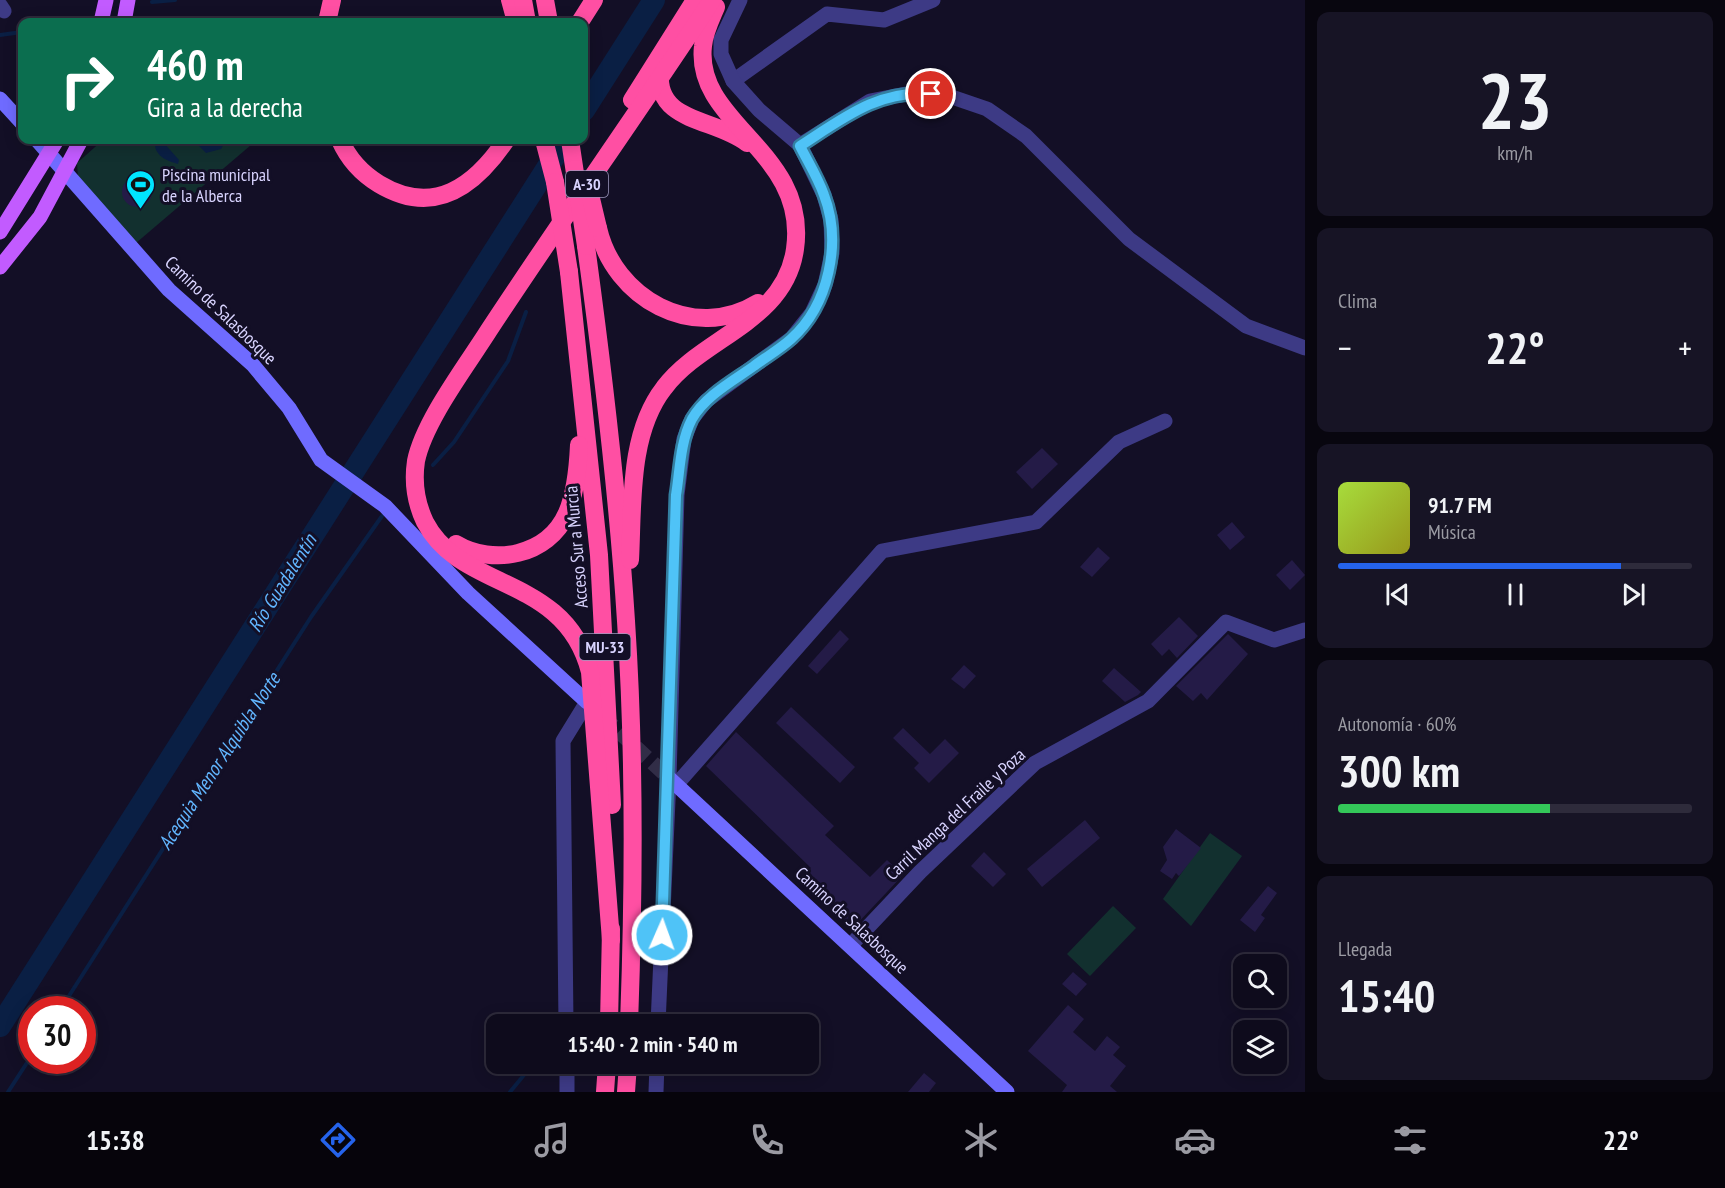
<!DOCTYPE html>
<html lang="es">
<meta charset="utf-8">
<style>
:root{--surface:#0e0b1c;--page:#171425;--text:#f1f3f6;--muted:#9b9ba3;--line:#2e2b3b;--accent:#2563eb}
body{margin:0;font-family:"PT Sans Narrow",sans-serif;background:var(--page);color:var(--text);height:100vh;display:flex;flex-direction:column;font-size:22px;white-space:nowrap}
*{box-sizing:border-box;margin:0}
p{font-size:20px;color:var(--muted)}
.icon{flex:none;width:33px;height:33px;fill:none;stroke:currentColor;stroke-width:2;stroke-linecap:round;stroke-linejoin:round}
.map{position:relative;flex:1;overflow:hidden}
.sheet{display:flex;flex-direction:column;gap:12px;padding:12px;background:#08060f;width:420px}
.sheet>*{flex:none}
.banner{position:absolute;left:18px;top:18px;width:570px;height:126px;border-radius:12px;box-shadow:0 3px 15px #0003,0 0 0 2px var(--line);background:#0b6e4f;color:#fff;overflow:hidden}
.fabs{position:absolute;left:1233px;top:954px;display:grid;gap:12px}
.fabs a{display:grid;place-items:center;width:54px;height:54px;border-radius:12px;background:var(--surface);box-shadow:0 3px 15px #0003,0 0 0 2px var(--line);font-size:30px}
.speed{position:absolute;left:18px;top:996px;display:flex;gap:12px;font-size:30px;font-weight:700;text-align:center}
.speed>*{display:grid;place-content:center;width:78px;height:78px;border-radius:50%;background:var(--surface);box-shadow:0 3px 15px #0003,0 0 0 2px var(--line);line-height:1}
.speed .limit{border:9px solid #d22;background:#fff;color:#111}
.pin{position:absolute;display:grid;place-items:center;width:51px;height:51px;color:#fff;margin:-26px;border:3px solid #fff;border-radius:50%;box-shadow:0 2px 6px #0007}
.me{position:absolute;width:66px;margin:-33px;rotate:2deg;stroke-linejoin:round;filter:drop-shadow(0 0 4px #0008)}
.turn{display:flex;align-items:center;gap:21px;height:126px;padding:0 30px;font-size:27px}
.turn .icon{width:78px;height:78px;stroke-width:2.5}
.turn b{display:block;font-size:42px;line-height:51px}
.big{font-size:45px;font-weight:700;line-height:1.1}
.sheet .tile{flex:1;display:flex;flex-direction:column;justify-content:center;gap:9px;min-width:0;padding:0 21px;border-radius:12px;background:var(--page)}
.sheet .dial{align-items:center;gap:0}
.dial b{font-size:78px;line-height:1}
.song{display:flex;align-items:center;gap:18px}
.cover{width:72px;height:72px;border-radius:9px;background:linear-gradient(135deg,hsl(80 70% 55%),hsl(60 70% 35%))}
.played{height:6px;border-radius:3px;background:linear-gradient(90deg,var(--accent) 80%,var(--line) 80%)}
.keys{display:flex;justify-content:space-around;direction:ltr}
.heat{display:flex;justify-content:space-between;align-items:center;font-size:33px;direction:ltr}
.charge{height:9px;border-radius:4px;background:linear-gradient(90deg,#34c759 60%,var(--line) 0)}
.trip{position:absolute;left:486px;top:1014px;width:333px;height:60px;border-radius:12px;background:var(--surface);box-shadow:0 3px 15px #0003,0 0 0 2px var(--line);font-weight:700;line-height:60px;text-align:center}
.dock{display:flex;height:96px;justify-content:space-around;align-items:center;background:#06040b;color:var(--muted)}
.dock .icon{width:42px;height:42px}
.dock .selected{color:var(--accent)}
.dock b{font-size:27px;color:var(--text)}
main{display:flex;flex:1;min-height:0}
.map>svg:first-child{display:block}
.green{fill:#12302f}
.water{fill:#0a1f44}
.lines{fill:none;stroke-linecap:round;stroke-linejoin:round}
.stream{stroke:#0a1f44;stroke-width:4}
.river{stroke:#0a1f44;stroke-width:22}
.building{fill:#241b47}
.secondary-tunnel{stroke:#312d47;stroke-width:15;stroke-dasharray:15 8;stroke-linecap:butt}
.street{stroke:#3d3a85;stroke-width:15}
.secondary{stroke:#6f6bff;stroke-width:15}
.primary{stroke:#c25bff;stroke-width:15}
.highway{stroke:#ff4fa3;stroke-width:18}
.highway-bridge{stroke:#ff4fa3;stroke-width:18}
.route-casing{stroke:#337fa1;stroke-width:15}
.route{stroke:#4fc3f7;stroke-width:10}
.labels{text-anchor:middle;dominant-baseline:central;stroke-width:6;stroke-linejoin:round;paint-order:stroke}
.shield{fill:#130f26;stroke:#9e99be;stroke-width:1.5}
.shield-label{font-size:16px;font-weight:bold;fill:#d9d4ff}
.poi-label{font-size:18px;fill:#d9d4ff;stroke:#130f26;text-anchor:start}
.street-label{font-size:18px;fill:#d9d4ff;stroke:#130f26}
.water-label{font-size:20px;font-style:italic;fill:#62b6ff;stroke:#130f26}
</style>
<main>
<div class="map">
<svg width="1305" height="1092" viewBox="0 0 1305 1092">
<rect width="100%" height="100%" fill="#130f26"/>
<g class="green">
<polygon points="103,140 257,140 136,243 78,177 77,163"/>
<polygon points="1210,833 1242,856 1191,926 1163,899"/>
<polygon points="1113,906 1136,928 1090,976 1067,954"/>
</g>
<g class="water">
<polygon points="193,140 226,140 221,149 206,153"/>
<path d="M163 142 179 160 178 164C168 161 156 157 155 145Z"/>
</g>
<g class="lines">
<g class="stream">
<polyline points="152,2 175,0"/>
<polyline points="0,35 22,32"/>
<polyline points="433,465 454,442 508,361 526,312"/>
<polyline points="60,1010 311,617 382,516"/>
<polyline points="8,1092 32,1055"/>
<polyline points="510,1092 533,1064"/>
</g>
<g class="river">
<polyline points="584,110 654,0"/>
<polyline points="0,1026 565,140"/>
</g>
</g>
<g class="building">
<circle cx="137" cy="192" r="15"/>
<polygon points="1042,448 1058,464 1032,489 1016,472"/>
<polygon points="1232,522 1245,537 1230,550 1217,535"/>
<polygon points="1098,547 1110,558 1092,577 1080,567"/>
<polygon points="1292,560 1305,575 1290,590 1276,575"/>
<polygon points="1179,617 1198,636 1177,658 1169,649 1162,656 1151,644"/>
<polygon points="840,630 849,639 817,674 808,666"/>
<polygon points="1228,634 1248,654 1207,700 1201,693 1193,701 1176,686"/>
<polygon points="964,665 976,676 964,689 951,679"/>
<polygon points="1114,668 1141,692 1138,695 1125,702 1102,681"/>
<polygon points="791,707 855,767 840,783 776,723"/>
<polygon points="903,728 930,754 945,739 959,753 929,783 914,768 919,763 893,738"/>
<polygon points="736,732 834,826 825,835 870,877 887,860 903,875 853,928 801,878 811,868 706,766"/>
<polygon points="1085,820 1100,838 1042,887 1027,869"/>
<polygon points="1176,829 1201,848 1179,876 1176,873 1172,879 1160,871 1167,860 1163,847"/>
<polygon points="984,852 1006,874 993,887 971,866"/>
<polygon points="1268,886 1277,893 1261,915 1265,918 1255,932 1240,920"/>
<polygon points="1073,972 1087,984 1076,996 1062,984"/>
<polygon points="1068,1005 1084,1019 1073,1032 1095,1051 1107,1036 1120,1047 1113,1055 1126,1066 1110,1086 1117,1092 1062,1092 1067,1085 1028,1051"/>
<polygon points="924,1073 936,1083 929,1092 908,1092"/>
</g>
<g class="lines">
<polyline class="secondary-tunnel" points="602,716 669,778"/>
<g class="street">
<polyline points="0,5 4,11"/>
<polyline points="733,81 827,14 884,20 933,0"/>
<polyline points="800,145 870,101 916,92 946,95 987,109 1026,136 1129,239 1246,326 1305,348"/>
<polyline points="676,785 882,551 1036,522 1119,442 1165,421"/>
<polyline points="851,945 920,872 1035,763 1148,701 1226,622 1274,640 1305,630"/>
<polyline points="566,1024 563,741 587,702"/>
<polyline points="658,1024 669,778 677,495 684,439 692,419 706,401 792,338 812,313 825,285 832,253 831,220 824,195 800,145 759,110 733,81 721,54 721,40 740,0"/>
<polyline points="567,1064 567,1092"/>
<polyline points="656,1092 657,1064"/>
</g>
<g class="secondary">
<polyline points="0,99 22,123"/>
<polyline points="37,140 169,290 253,365 289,408 321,460 385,506 468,593 587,702"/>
<polyline points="669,778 1007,1092"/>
</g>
<g class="primary">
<polyline points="101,22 106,0"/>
<polyline points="124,22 128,0"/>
<polyline points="0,232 57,140"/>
<polyline points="0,267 40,217 81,140"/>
</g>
<g class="highway">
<polyline points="510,0 516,22"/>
<polyline points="523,0 527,22"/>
<polyline points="545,0 549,22"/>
<polyline points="327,22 332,0"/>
<polyline points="580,22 594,0"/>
<path d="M660 73C656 123 715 118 747 143"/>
<polyline points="632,100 695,0"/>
<path d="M340 140C348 158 361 173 379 184 434 217 475 186 506 140"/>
<polyline points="544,140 555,182"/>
<path d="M598 228C614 298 693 343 758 303"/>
<path d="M586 246C603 370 618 495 626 621 635 755 634 890 629 1024"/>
<polyline points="569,272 599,555 612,805"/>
<path d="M456 544C493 566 548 556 567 513 576 492 578 467 579 445"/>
<path d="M630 560C633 506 628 434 664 388 702 337 785 322 795 249 809 151 694 124 703 46 704 33 711 19 716 7"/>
<path d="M611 940 590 672C565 574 461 592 425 522 416 503 413 481 416 461 424 421 467 365 489 330 562 219 639 111 712 0"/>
<polyline points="609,1024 611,929"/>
<polyline points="605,1092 607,1064"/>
<polyline points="626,1092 628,1064"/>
</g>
<g class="highway-bridge">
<polyline points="570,140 586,246"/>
<polyline points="555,182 569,272"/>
<polyline points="588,186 598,228"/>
</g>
</g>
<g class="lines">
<defs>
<path id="route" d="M662 935 676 495C680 471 680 442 692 419 705 396 733 381 754 366 766 357 780 349 791 339 829 305 842 242 824 195 818 178 808 162 800 146 842 119 879 89 931 94"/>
</defs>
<use href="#route" class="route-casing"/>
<use href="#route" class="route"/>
</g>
<defs>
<symbol id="stadium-pin" viewBox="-11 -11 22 30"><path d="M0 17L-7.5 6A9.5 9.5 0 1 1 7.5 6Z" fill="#00e5ff" stroke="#130f26"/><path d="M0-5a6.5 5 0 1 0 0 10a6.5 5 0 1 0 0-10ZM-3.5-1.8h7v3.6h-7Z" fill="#111"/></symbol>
</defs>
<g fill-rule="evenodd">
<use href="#stadium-pin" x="124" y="168" width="33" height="45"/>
</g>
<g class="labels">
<g class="shield">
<rect x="566" y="171" width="42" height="26" rx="4.5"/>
<rect x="579.5" y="634" width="51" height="26" rx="4.5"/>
</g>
<g class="shield-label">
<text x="587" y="184">A-30</text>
<text x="605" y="647">MU-33</text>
</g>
<g class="poi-label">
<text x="162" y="174">Piscina municipal<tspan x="162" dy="21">de la Alberca</tspan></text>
</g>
<g class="street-label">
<text transform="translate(221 310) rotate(44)">Camino de Salasbosque</text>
<text transform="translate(576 547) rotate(-95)">Acceso Sur a Murcia</text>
<text transform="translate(955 814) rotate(-43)">Carril Manga del Fraile y Poza</text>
<text transform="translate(852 920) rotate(43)">Camino de Salasbosque</text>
</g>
<g class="water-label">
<text transform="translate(282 583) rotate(-58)">Río Guadalentín</text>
<text transform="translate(219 761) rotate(-57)">Acequia Menor Alquibla Norte</text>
</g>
</g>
</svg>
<div class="fabs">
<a><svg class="icon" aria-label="search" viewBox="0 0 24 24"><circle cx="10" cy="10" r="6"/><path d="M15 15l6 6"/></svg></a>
<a><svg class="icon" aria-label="layers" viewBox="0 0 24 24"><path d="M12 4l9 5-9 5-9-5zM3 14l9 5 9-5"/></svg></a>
</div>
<div class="speed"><div class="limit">30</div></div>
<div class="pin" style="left:931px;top:94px;background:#d93025"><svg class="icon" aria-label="arrive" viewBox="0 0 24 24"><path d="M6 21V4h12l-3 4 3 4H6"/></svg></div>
<svg class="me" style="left:662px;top:935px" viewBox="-20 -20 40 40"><circle r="17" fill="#4fc3f7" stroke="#fff" stroke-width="3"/><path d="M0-11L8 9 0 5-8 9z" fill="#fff"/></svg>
<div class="trip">15:40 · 2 min · 540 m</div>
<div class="banner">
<div class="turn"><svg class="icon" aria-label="right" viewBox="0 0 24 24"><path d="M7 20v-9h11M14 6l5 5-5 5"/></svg><div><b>460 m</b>Gira a la derecha</div></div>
</div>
</div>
<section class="sheet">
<div class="tile dial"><b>23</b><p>km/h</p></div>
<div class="tile"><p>Clima</p>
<div class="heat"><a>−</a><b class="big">22°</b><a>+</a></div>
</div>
<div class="tile">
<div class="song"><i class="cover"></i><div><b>91.7 FM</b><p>Música</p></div></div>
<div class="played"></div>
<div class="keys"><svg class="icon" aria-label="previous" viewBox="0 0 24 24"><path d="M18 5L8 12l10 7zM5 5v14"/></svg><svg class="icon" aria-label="pause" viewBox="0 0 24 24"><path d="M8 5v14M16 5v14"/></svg><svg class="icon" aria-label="next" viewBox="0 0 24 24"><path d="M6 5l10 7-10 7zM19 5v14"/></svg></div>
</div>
<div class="tile"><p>Autonomía · 60%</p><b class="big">300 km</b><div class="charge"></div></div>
<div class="tile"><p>Llegada</p><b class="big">15:40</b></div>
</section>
</main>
<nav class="dock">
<b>15:38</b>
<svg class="icon selected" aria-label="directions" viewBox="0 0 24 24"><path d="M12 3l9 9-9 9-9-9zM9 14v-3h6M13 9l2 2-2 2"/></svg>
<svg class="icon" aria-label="music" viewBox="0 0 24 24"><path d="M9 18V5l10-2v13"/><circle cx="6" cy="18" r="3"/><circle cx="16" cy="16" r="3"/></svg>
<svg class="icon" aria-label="phone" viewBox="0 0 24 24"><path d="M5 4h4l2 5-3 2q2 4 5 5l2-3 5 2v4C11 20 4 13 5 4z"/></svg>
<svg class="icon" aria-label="climate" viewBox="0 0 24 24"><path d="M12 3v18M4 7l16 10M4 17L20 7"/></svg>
<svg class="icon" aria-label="car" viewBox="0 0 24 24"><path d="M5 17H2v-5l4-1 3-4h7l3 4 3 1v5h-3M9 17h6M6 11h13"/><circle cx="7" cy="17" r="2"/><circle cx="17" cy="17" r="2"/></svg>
<svg class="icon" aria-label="filters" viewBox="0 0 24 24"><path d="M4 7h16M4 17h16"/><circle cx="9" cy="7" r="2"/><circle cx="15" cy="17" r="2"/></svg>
<b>22°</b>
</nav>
